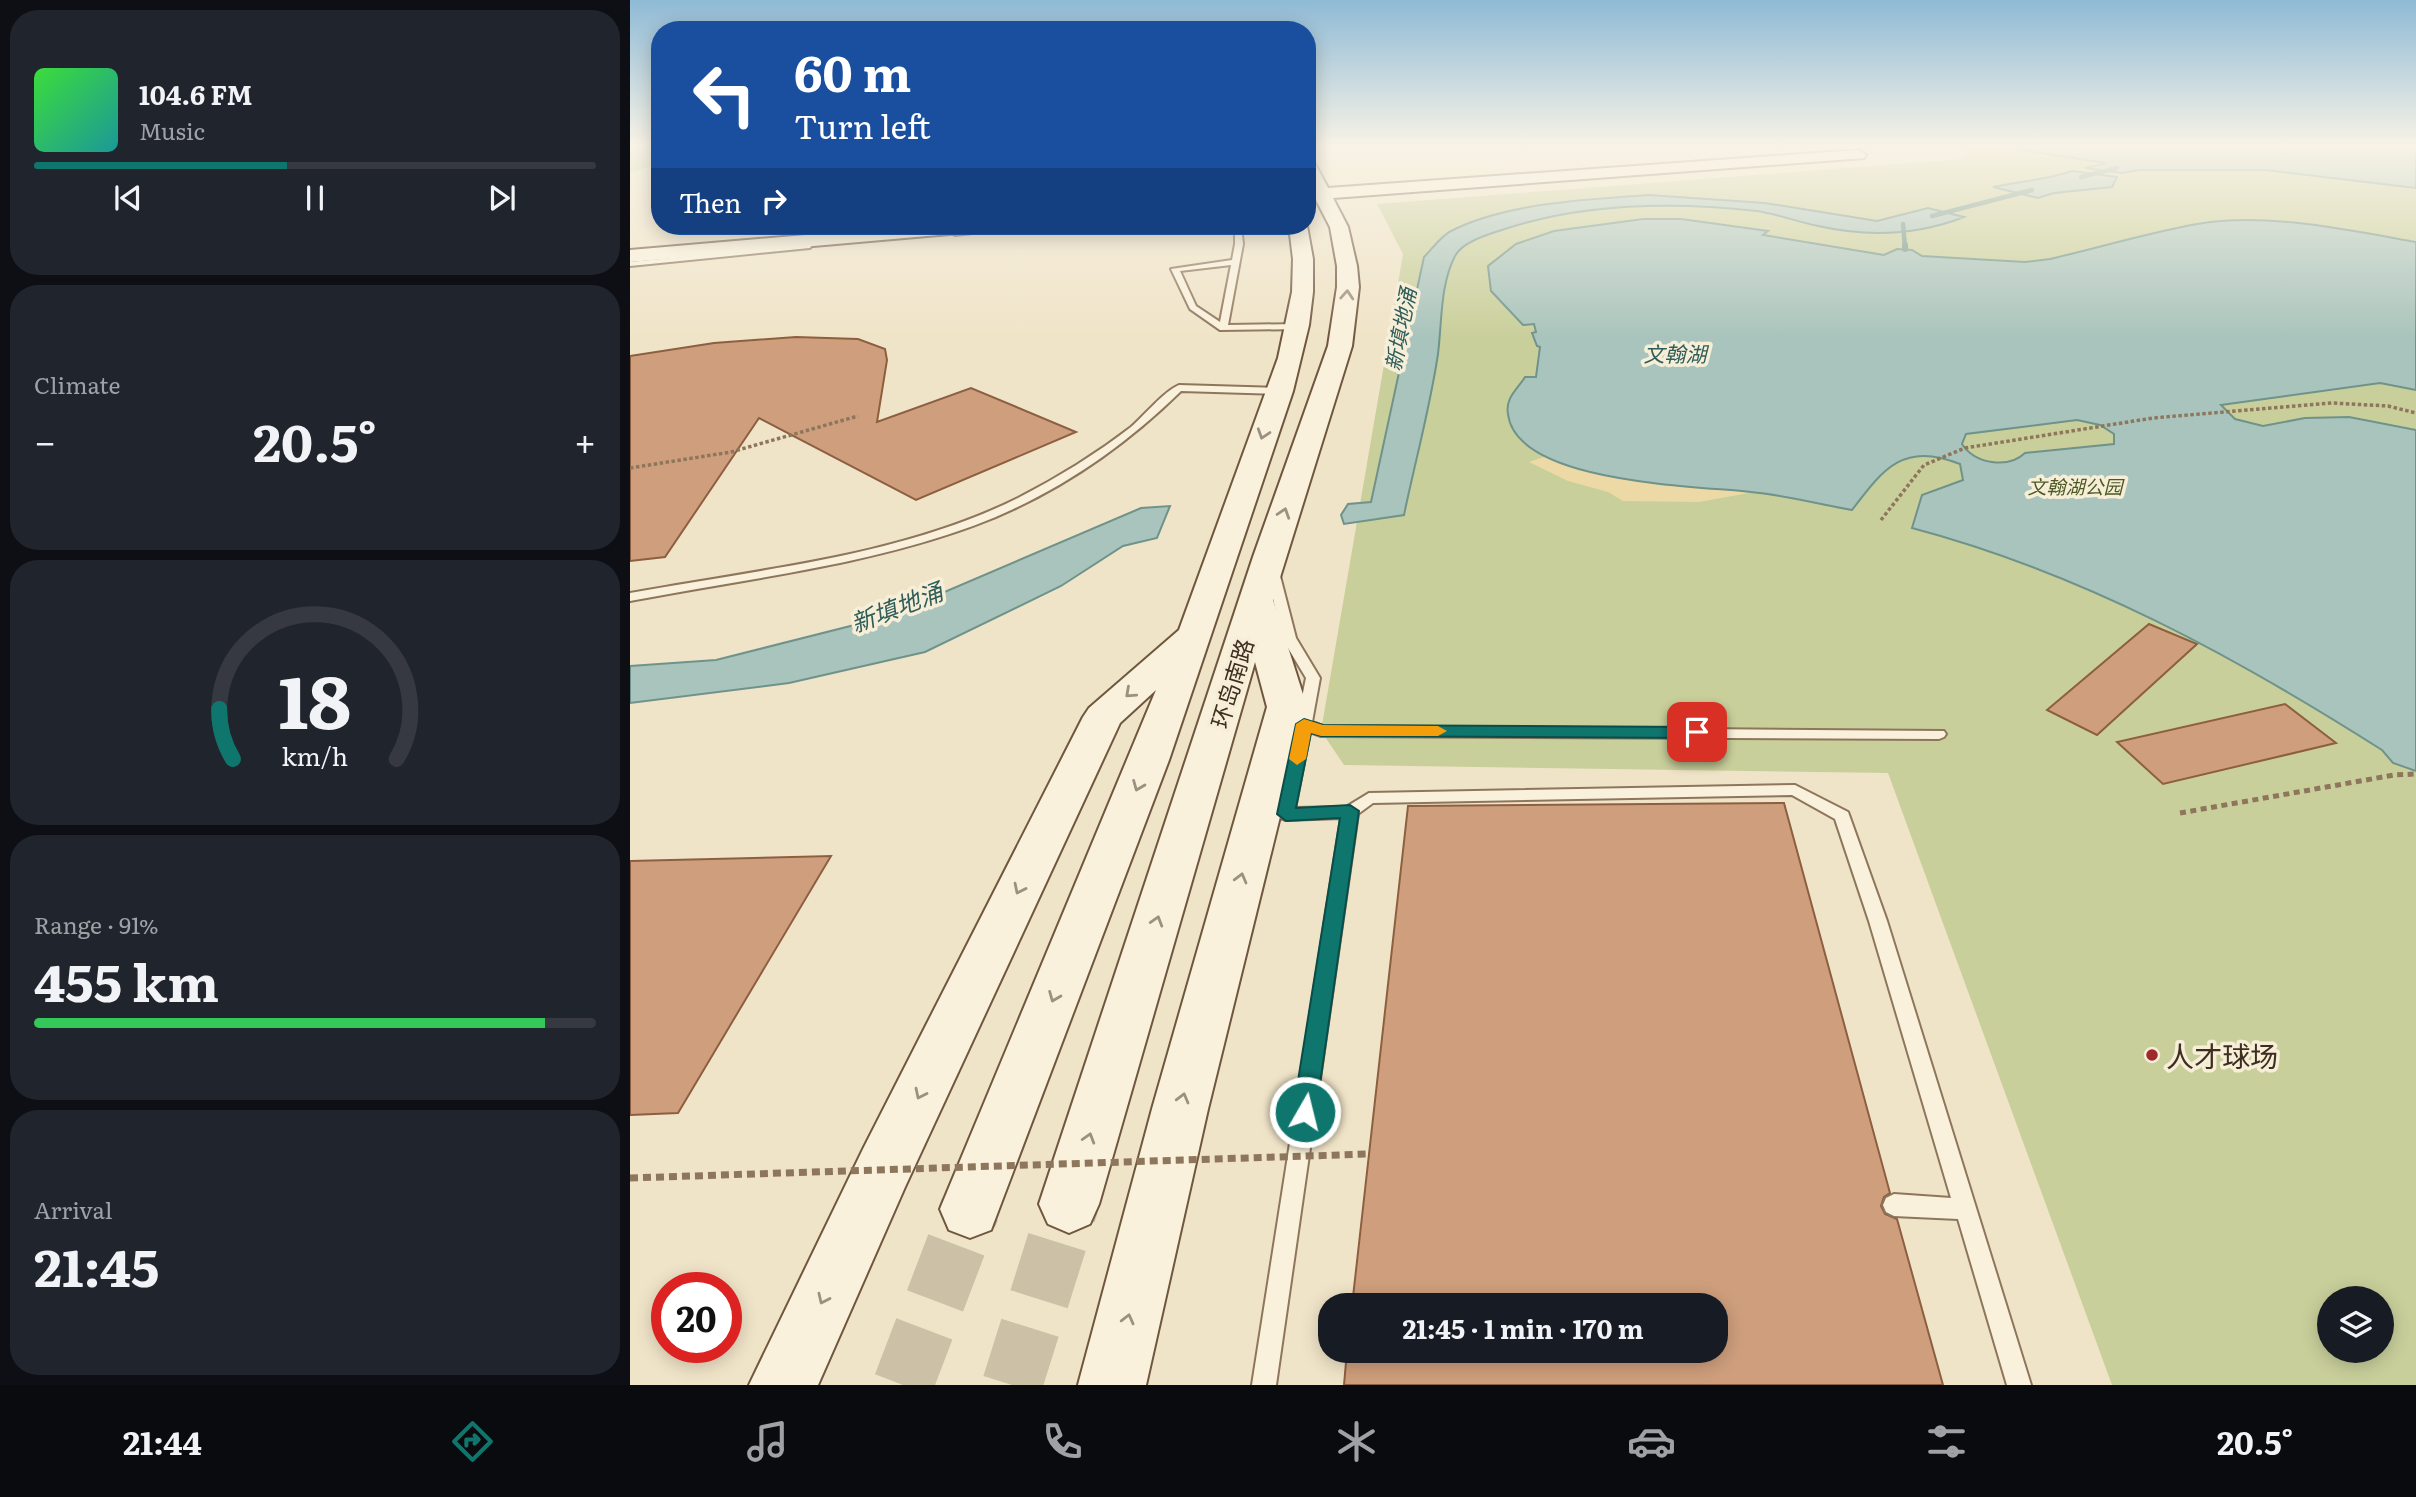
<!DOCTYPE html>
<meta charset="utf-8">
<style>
:root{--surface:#171b24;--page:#20242c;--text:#f1f3f6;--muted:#9ea1a6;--line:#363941;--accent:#0f766e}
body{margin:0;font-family:Literata,"Noto Sans SC",serif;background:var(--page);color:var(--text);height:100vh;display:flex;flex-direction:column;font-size:26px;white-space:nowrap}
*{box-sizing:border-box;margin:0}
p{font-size:23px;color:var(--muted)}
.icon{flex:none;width:38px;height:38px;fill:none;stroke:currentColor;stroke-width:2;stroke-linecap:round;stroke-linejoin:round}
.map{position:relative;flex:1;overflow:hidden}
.drawer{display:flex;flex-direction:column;gap:10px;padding:10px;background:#0d0f14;width:630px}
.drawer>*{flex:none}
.top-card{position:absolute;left:21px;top:21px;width:665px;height:214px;border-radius:28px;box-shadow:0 4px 18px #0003;background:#1a4fa0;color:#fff;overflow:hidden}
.fabs{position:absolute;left:1687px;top:1286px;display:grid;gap:14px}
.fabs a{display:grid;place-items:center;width:77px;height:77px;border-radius:50%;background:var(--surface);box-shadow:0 4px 18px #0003;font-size:35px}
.speed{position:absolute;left:21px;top:1272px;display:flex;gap:14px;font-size:35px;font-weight:700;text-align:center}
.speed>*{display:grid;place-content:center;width:91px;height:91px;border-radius:50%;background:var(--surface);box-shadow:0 4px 18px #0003;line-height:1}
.speed .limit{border:10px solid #d22;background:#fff;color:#111}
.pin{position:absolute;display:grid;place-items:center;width:60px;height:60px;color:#fff;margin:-30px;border-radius:14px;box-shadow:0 4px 10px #0006}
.me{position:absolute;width:77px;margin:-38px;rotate:8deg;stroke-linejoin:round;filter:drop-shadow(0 0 5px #0008)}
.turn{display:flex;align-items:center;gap:24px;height:147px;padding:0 28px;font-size:32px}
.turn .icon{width:91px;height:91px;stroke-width:2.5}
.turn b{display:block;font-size:49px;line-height:60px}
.then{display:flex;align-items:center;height:66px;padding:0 28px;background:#0003;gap:14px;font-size:26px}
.big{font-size:52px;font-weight:700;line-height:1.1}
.drawer .card{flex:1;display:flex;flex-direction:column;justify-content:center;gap:10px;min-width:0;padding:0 24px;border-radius:28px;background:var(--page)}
.drawer .dial{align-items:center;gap:0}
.dial svg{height:182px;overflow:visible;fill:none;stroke:var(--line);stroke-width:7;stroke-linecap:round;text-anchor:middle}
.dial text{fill:var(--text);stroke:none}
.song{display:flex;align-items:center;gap:21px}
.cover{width:84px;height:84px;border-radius:10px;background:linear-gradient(135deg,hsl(120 70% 55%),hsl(180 70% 35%))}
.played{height:7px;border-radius:4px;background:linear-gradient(90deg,var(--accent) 45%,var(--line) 45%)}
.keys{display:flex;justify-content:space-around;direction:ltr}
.heat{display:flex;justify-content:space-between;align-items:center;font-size:38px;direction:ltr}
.charge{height:10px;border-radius:5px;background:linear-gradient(90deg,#34c759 91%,var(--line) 0)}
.trip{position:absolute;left:688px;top:1293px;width:410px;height:70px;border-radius:28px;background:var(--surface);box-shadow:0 4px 18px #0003;font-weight:700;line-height:70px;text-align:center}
.menu{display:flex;height:112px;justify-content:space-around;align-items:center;background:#090b0e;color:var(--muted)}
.menu .icon{width:49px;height:49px}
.menu .current{color:var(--accent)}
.menu b{font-size:32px;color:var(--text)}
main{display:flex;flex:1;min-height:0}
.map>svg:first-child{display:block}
.green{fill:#c9cf9b;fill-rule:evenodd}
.sand{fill:#ecd9a5}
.water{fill:#a9c4bc;stroke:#6f938a;stroke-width:2;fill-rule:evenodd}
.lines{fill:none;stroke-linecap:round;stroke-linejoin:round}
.stream-far1{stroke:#6f938a;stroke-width:4.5}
.stream{stroke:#6f938a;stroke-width:6}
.building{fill:#cf9f7d;stroke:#8d5f41;stroke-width:2}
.secondary-tunnel{stroke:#ccc0a6;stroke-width:60;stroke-dasharray:60 30;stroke-linecap:butt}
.lane-casing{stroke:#8d765c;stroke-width:4}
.secondary-casing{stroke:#6f573f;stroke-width:4}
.path-far1{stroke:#8d765c;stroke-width:3.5;stroke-dasharray:3.5 2.5;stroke-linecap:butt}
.path{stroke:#8d765c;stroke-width:5;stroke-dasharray:6 4.5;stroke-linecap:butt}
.lane{fill:#faf1dc;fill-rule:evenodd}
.secondary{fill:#faf1dc;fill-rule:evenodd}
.path-bridge{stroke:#8d765c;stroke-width:7;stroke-dasharray:8 5;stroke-linecap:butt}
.oneway{stroke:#9c907e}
.route{fill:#0f766e;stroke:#0a4d48;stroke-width:2}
.slow{fill:#f59e0b}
.poi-dot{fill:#9e2a2b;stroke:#f7eed8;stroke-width:2.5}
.labels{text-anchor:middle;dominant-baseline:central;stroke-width:7;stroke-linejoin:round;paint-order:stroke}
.far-park-label{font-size:19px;font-style:italic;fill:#4d5a26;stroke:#f7eed8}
.far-water-label{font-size:21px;font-style:italic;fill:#2f5d5a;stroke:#f7eed8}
.street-label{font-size:23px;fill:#3d2e20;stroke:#f7eed8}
.water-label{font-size:24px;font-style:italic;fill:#2f5d5a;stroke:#f7eed8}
.near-poi-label{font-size:28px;fill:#3d2e20;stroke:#f7eed8;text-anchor:start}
</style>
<main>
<section class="drawer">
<div class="card">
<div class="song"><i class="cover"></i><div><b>104.6 FM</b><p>Music</p></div></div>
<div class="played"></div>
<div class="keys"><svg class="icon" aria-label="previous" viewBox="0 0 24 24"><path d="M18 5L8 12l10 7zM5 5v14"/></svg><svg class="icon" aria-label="pause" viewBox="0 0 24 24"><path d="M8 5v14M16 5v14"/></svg><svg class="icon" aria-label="next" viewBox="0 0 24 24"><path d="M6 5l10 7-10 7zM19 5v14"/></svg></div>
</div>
<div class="card"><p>Climate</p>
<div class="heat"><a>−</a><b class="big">20.5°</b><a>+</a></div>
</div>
<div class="card dial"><svg viewBox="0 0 100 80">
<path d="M14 69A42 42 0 1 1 86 69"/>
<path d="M14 69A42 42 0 0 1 8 47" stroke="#0f766e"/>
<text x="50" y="56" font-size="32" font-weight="700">18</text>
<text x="50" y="72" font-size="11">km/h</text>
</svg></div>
<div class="card"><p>Range · 91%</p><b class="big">455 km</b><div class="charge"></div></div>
<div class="card"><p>Arrival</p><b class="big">21:45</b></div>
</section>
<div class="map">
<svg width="1786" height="1385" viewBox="0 0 1786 1385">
<rect width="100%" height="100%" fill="#f0e4c8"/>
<g class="green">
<polygon points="0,144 30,144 30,163 0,173"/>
<path d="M1341 144H1786V1385H1482L1258 773 714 765 691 731 773 254 747 204 1332 159ZM1699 1298H1752V1351H1699Z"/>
</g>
<polygon class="sand" points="917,456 984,478 1124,492 1069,502 993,501 978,492 938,481 899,462"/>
<g class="water">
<polygon points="1351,144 1786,147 1786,188 1636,170 1510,170 1491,173 1455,168 1476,163"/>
<path d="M1442 171 1487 177 1482 187 1424 193 1408 198 1363 187C1390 181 1417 180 1442 171Z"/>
<path d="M1019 195 1135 203 1247 221 1298 208 1334 217C1288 235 1237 237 1188 226 1168 222 1147 214 1127 211 1045 202 954 203 875 229 860 234 833 241 825 256 810 285 812 322 808 354 800 408 785 462 774 515L714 524 711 515 718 504 741 502 794 257C802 249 811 236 821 231 876 203 959 199 1019 195Z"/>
<path d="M1013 219H1051L1138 231 1133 235 1254 255 1267 249 1282 250 1292 256 1395 262 1420 259C1468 248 1517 233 1567 224 1635 212 1719 230 1786 242V390L1750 383 1591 405 1605 419 1633 426 1675 418 1719 417 1786 430V771L1763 763 1752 750C1604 656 1452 573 1282 528L1292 495 1333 480 1330 464C1273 442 1254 468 1222 510 1188 504 1155 495 1121 492 1070 486 886 484 878 414 875 398 887 390 895 377H906L910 347 907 346 902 333 906 332 904 324 893 325 861 291 858 266 886 244 924 231ZM1447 420 1470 425 1484 434V444L1395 453C1378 469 1345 464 1332 444L1336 434Z"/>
<polygon points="540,506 527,538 493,546 431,586 295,652 159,683 0,703 0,666 86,660 256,617 511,508"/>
</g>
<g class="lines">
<g class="stream-far1">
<polyline points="1451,177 1487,168"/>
<polyline points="1302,216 1402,190"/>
<polyline points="1273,224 1275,247"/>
</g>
<polyline class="stream" points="1275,245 1275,249"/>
</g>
<g class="building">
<polygon points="166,337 228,339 255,349 257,360 247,422 341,388 446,432 286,500 129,418 35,557 0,561 0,356 84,343"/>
<polygon points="1519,624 1567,644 1467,735 1417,710"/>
<polygon points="1655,704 1706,743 1533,784 1487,742"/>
<polygon points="1154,803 1260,1193 1254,1197 1251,1206 1255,1214 1267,1219 1313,1385 714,1385 717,1351 1085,1351 1085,1306 722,1306 778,806"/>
<polygon points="201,856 48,1113 0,1115 0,861"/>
</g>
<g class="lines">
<g class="secondary-tunnel">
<polyline points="273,1385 340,1209"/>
<polyline points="382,1385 439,1204"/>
</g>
<defs>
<g id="lane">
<polygon points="382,226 405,226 325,235 322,233"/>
<path d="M605 226H611L613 244 598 325 668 324 671 325V329L590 330 560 309 541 269 602 260 605 244ZM601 265 590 322 566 306 550 271Z"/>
<polygon points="183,244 180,248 0,266 0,262"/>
<path d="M549 385 647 388 652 391 647 394 551 391C492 449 421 497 343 526 234 566 114 579 0 601V593C129 569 269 557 388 498 427 478 466 454 501 427 515 415 533 392 549 385Z"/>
<polygon points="643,568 649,572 666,638 690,678 682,722 693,726 1314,731 1316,734 1314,737 1309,739 691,736 680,732 665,808 716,807 739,793 1165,785 1218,812 1257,921 1401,1385 1377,1385 1328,1219 1264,1216 1256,1212 1253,1205 1256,1198 1264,1194 1321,1198 1239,921 1205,819 1162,795 743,803 728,814 646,1385 622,1385 711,818 656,820 650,818 648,814 676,678 652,638 637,572"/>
</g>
<g id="secondary">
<polygon points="1228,150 1236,155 1234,158 703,198 718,227 727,266 729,287 722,346 643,600 677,707 578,1109 516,1385 448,1385 522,1109 637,707 625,662 469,1204 460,1224 439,1233 418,1224 409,1204 623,557 698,346 707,287 707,266 700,227 686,200 677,200 677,190 682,189 677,180 677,158 683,160 698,188"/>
<polygon points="281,226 352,226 343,232 0,262 0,250"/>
<polygon points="659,226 677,226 683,259 683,292 679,325 663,391 539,760 361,1230 340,1238 319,1230 310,1209 526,690 490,723 275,1187 188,1385 119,1385 233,1149 453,717 459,708 549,630 648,358 662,292 663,259"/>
</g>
</defs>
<use href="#lane" class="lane-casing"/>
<use href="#secondary" class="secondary-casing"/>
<g class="path-far1">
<polyline points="0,468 101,452 228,416"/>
<polyline points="1251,520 1294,465 1335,448 1523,418 1702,403 1758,406 1786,413"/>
</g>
<polyline class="path" points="1550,813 1764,775 1786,774"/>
<use href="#lane" class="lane"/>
<use href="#secondary" class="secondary"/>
<polyline class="path-bridge" points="0,1178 739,1154"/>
</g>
<defs><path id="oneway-chevron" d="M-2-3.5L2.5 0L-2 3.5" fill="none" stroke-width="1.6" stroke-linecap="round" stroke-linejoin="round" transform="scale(1.75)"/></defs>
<g class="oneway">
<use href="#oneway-chevron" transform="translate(717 295) rotate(-86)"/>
<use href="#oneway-chevron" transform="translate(633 434) rotate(108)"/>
<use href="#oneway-chevron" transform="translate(654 513) rotate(-72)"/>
<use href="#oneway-chevron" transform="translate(500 693) rotate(138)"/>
<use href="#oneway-chevron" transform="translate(508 786) rotate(112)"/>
<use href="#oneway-chevron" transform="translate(611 878) rotate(-75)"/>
<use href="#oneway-chevron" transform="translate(389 889) rotate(116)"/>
<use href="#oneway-chevron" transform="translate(527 921) rotate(-73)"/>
<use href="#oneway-chevron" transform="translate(424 997) rotate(112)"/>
<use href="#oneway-chevron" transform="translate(290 1094) rotate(116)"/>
<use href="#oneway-chevron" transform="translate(553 1098) rotate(-75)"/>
<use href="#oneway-chevron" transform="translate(459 1138) rotate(-73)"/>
<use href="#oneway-chevron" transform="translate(193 1299) rotate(115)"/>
<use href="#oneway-chevron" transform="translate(498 1319) rotate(-76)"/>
</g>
<linearGradient id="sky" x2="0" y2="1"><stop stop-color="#8fbad6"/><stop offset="0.43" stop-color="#f8f3e6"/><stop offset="1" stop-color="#f8f3e6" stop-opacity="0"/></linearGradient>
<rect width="1786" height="338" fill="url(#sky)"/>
<polygon class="route" points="674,719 693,725 1067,727 1075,732 1067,738 691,736 681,733 666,808 720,805 729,811 686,1112 683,1119 675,1122 666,1119 663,1112 710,818 656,821 647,814 666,724"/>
<polygon class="slow" points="674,719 693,725 808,726 817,731 808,736 691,736 681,733 676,759 667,765 659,759 666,724"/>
<circle class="poi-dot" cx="1522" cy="1055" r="7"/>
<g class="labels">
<g class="far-park-label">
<text x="1445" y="486">文翰湖公园</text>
</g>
<g class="far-water-label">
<text transform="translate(769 329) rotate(-79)">新填地涌</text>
<text x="1045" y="352">文翰湖</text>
</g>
<g class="street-label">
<text transform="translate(601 683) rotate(-73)">环岛南路</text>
</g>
<g class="water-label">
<text transform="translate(266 606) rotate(-21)">新填地涌</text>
</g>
<g class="near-poi-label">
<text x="1536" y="1055">人才球场</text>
</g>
</g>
</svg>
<div class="fabs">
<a><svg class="icon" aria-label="layers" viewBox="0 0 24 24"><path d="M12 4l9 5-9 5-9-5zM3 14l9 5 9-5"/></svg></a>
</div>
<div class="speed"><div class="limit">20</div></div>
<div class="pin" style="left:1067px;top:732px;background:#d93025"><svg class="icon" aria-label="arrive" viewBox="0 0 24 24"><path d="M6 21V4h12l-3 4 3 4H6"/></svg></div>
<svg class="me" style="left:675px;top:1112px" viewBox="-20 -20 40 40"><circle r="17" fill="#0f766e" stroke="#fff" stroke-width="3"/><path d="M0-11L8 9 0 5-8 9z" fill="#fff"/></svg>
<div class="trip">21:45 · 1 min · 170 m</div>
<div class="top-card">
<div class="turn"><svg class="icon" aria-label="left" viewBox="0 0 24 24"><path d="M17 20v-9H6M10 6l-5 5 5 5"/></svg><div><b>60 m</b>Turn left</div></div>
<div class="then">Then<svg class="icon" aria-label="right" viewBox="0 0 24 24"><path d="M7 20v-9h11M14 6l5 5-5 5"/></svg></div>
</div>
</div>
</main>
<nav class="menu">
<b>21:44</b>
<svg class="icon current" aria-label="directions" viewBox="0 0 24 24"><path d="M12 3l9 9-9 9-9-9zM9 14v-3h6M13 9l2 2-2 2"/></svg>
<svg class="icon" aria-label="music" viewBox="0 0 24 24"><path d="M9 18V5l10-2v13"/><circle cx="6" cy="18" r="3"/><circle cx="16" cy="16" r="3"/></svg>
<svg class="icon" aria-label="phone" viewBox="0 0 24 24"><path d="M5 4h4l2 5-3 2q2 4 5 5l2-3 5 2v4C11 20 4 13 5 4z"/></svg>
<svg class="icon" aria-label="climate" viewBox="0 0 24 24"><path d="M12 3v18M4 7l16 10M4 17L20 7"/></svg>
<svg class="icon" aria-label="car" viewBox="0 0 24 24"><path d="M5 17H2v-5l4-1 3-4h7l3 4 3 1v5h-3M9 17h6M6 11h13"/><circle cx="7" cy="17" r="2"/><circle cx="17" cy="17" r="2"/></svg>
<svg class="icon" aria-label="filters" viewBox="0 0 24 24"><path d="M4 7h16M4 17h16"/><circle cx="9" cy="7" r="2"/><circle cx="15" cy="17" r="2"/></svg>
<b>20.5°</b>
</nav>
